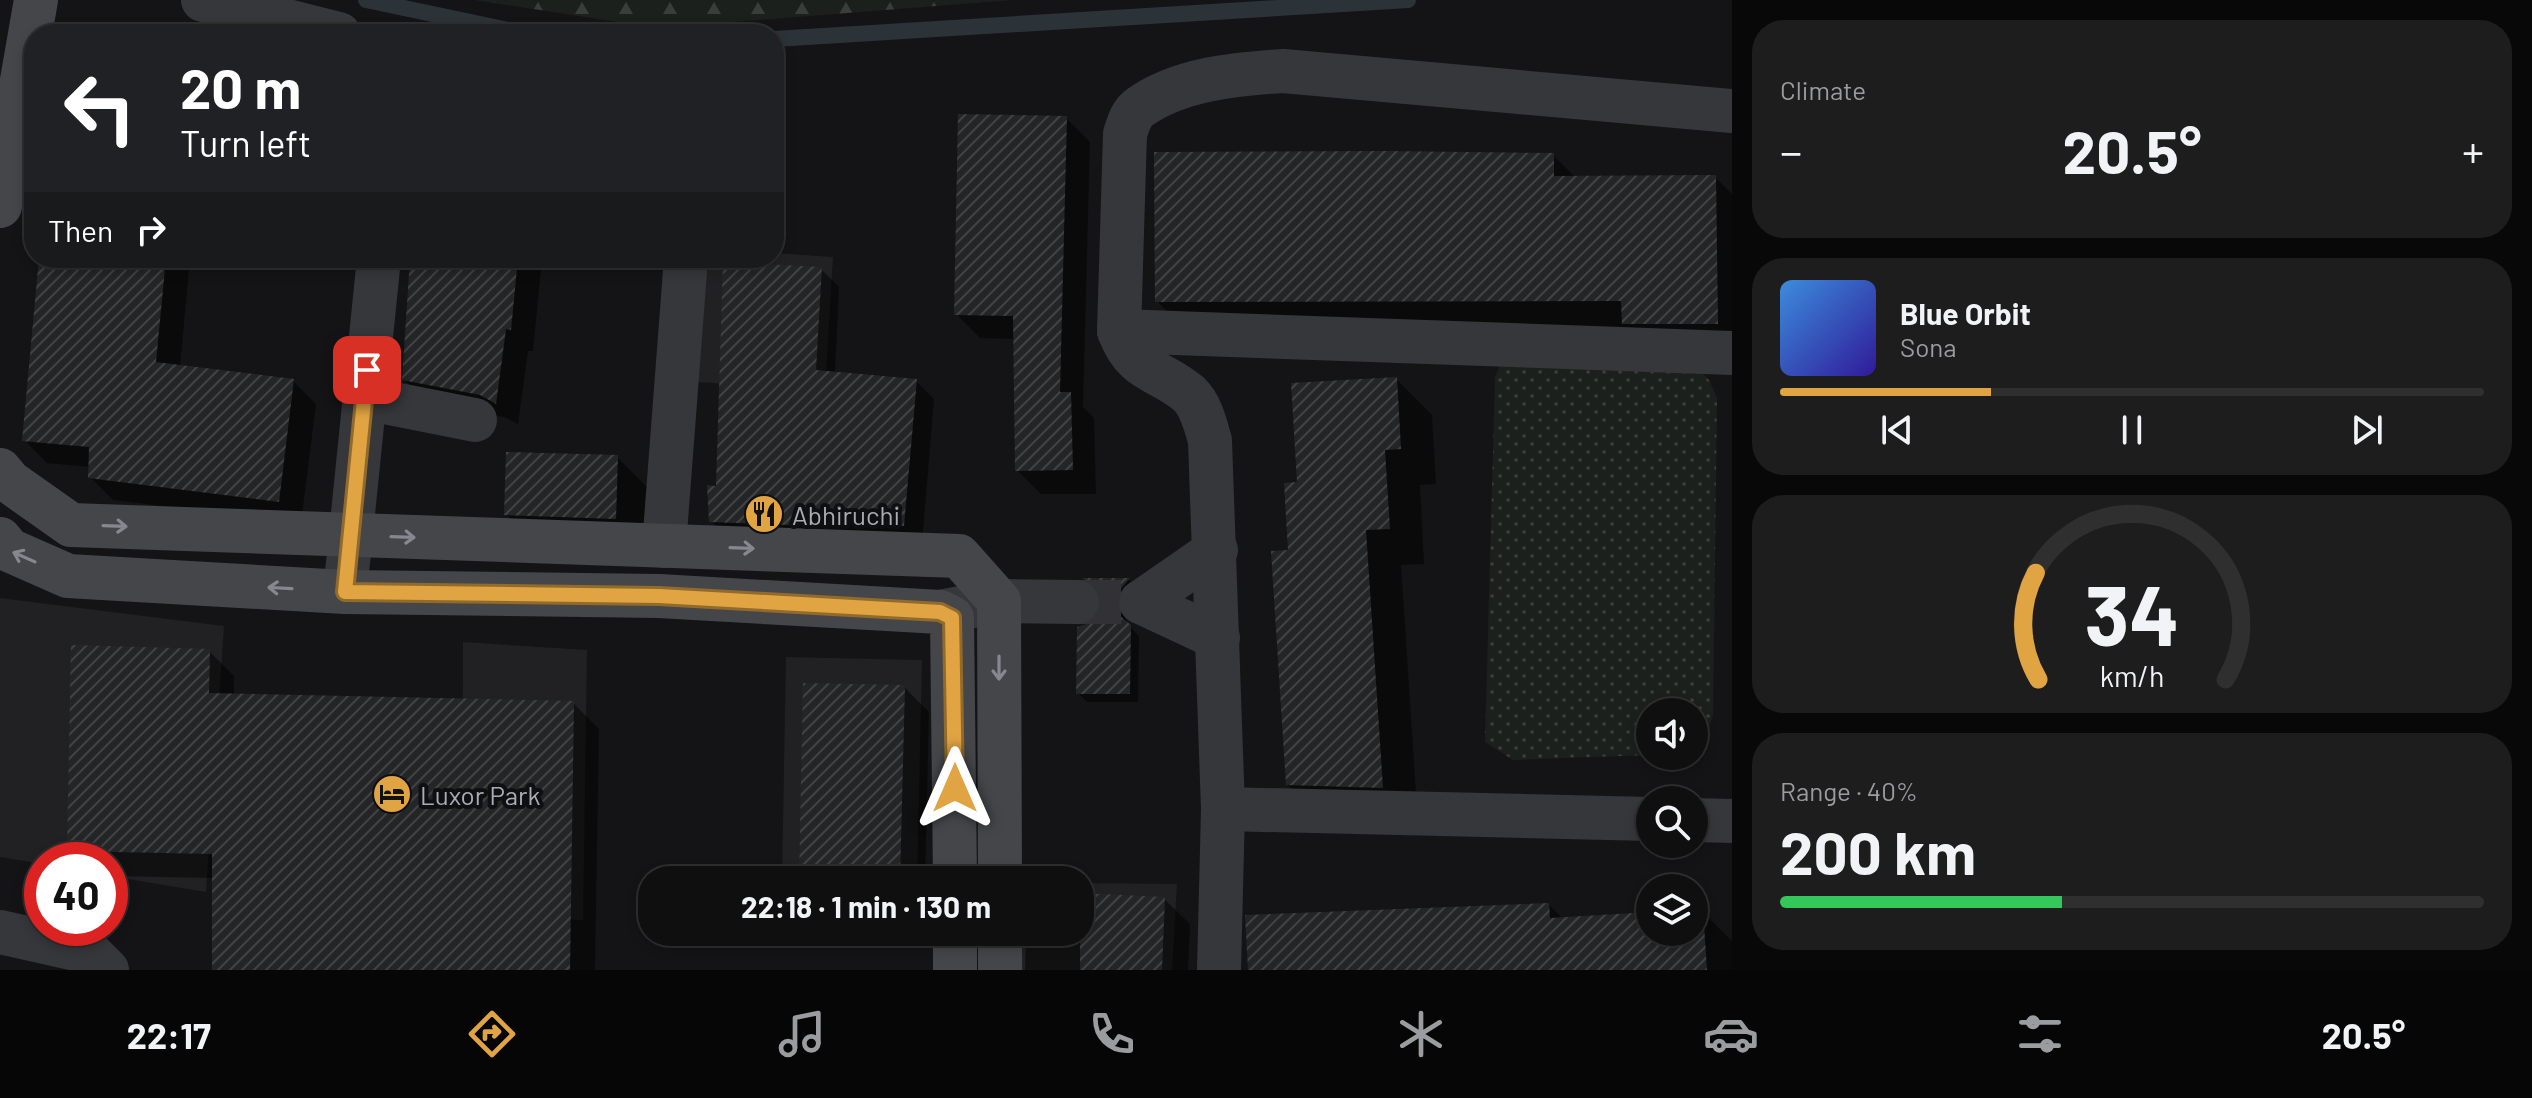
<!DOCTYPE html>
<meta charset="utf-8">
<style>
:root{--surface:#0f0f10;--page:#1d1d1e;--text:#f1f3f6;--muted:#9b9c9f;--line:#2f2f30;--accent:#e0a443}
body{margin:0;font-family:Barlow,sans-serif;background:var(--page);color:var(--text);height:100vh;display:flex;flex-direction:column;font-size:30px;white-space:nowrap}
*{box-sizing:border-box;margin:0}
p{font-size:26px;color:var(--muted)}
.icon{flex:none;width:44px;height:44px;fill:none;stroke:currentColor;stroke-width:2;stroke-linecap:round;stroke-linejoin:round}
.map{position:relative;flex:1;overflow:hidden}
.details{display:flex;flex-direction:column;gap:20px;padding:20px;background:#080809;width:800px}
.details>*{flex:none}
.top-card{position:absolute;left:24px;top:24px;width:760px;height:244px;border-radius:32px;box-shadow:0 4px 12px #0003,0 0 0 2px var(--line);background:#202124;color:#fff;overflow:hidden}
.controls{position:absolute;left:1636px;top:698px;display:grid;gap:16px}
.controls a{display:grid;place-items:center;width:72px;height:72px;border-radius:50%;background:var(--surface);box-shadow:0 4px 12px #0003,0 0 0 2px var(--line);font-size:40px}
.speed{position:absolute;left:24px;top:842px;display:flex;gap:16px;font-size:40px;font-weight:700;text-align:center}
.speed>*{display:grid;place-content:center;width:104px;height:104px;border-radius:50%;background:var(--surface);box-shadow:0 4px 12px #0003,0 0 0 2px var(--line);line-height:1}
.speed .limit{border:12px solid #d22;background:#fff;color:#111}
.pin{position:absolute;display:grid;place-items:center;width:68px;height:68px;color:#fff;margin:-34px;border-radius:16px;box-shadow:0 4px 12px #0006}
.me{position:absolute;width:88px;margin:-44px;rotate:0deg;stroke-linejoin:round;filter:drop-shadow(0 0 6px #0008)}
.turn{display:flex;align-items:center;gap:28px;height:168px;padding:0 24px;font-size:36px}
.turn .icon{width:104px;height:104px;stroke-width:2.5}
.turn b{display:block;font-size:56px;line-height:68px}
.then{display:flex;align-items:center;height:76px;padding:0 24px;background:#0003;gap:16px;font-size:30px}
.big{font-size:60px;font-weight:700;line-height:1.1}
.details .tile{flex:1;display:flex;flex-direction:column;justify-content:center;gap:12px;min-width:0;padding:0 28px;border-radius:32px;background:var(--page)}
.details .dial{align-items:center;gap:0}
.dial svg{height:208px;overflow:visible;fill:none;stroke:var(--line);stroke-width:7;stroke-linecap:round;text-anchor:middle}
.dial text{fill:var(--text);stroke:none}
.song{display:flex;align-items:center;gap:24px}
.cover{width:96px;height:96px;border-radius:12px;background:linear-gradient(135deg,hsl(210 70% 55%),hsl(250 70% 35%))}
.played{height:8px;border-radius:4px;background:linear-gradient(90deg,var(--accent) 30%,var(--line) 30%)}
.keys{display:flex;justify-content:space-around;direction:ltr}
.heat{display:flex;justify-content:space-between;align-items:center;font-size:44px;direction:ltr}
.charge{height:12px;border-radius:6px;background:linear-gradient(90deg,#34c759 40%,var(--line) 0)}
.trip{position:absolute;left:638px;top:866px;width:456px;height:80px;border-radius:32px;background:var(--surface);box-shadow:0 4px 12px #0003,0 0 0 2px var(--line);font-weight:700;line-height:80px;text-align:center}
.menu{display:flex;height:128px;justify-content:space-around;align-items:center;background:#060606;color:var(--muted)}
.menu .icon{width:56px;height:56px}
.menu .active{color:var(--accent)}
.menu b{font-size:36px;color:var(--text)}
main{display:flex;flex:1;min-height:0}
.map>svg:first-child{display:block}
.built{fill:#212123}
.forest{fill:url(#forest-firs)}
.park{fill:url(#park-dots)}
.shadow{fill:#0007}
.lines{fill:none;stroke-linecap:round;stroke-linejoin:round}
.stream{stroke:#2c3338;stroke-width:16}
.building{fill:url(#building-hatch)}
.street-tunnel{stroke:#323236;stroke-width:44;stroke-dasharray:44 22;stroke-linecap:butt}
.street{stroke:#36373b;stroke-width:44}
.secondary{stroke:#44464a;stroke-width:44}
.oneway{stroke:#858890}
.route-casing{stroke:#926b2c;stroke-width:20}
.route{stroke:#e0a443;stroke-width:14}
.labels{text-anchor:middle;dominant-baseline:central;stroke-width:8;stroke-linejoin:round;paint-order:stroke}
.poi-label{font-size:26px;fill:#a8acb5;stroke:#0f0f11;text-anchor:start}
</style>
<main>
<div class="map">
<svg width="1732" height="970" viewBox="0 0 1732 970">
<defs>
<pattern id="forest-firs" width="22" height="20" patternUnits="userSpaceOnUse" patternTransform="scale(2)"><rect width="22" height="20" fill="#1b201c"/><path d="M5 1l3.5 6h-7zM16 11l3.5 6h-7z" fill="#393e3b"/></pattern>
<pattern id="park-dots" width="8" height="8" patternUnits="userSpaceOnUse" patternTransform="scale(2)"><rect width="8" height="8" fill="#1b201c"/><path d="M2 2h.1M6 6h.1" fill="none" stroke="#393e3b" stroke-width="1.8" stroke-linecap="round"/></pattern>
<pattern id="building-hatch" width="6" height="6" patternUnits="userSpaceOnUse" patternTransform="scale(2)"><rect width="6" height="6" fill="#242527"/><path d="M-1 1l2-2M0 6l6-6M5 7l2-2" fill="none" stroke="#414244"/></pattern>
</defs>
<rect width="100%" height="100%" fill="#141416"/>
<g class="built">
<polygon points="774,253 833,257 825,390 696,382 703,258 774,258"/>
<polygon points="0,598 224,626 206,892 110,876 110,860 42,860 42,864 0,857"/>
<polygon points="463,642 587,650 583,920 462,914"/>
<polygon points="786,657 922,660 917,880 782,880"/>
<polygon points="1080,883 1177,884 1172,970 1005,970 1006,932 1080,932"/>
</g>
<polygon class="forest" points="475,0 1012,0 656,28"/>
<polygon class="park" points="1500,365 1697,367 1709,380 1717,398 1713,715 1705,740 1694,749 1694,712 1650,712 1650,755 1513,760 1485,742 1495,377"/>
<g class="shadow">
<polygon points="1066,118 1090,142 1083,407 1094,418 1096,494 1041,494 1017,470 1015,339 980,338 956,314"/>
<polygon points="1553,155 1576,178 1715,177 1732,194 1732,359 1192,337 1157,301"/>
<polygon points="41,258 190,258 180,367 293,381 316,404 301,523 113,500 90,477 90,467 47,463 24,440"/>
<polygon points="226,258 337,258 335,270"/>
<polygon points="412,258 542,259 533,351 528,351 518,424 504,417 426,402 404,379"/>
<polygon points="821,269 839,287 835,374 916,381 934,399 922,543 729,540 711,521 718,488"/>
<polygon points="1396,379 1432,415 1436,484 1420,485 1424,564 1401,565 1418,823 1324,820 1288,785 1290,552 1299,484"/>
<polygon points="617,457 647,487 646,548 537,545 506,514"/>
<polygon points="1087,580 1129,580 1137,588 1124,614 1128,625 1139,636 1138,702 1087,702 1078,693 1091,625 1101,615 1104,603 1101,592"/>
<polygon points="209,651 234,676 234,696 573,703 599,729 595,970 214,970 214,878 110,876 110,860 79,860 69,850"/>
<polygon points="904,687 929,712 925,880 801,880"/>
<polygon points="1080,895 1164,899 1190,924 1188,970 1025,970 1026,932 1080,932"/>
<polygon points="1549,905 1563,919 1650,914 1650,932 1694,932 1694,911 1702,911 1732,941 1732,970 1250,970 1247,917"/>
</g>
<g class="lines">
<g class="stream">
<polyline points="366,0 527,34"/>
<polyline points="774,39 1408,0"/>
</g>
</g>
<g class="building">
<polygon points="958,114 1067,116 1060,392 1071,392 1073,470 1015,471 1013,316 954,315"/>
<polygon points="1386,151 1554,153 1554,176 1716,175 1718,324 1622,324 1621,301 1155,302 1154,152"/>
<polygon points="39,258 166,258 156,362 294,379 279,502 88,478 89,447 22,441"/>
<polygon points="410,258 518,258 511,330 506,329 496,404 480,395 402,380"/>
<polygon points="723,262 822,267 816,370 917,379 904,526 815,519 814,526 709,522 707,485 716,486"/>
<polygon points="1397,377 1401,449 1385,450 1390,529 1366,530 1383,788 1286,785 1271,551 1288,550 1284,483 1297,482 1291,383"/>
<polygon points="506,452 618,455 616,519 504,515"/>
<polygon points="1082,578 1130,578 1119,591 1116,603 1120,616 1131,625 1130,694 1076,694 1077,627 1090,623 1099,614 1102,603 1098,589"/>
<polygon points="71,645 210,649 209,693 574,701 570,970 212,970 212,854 67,851"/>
<polygon points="803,683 905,685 900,880 799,880"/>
<polygon points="1080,893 1165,897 1162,970 1080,970"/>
<polygon points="1549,903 1550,918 1650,912 1650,932 1694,932 1694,909 1703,909 1707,970 1248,970 1245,915"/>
</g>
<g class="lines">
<polyline class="street-tunnel" points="1077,602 1141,602"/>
<g class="street">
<polyline points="203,0 339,34"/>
<polyline points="1119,331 1732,353"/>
<polyline points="364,398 475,420"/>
<polyline points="664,546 686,258"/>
<polyline points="345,592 379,258"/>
<polyline points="1141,602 1216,550"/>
<polyline points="1141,602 1218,638"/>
<polyline points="940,612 999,601 1077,602"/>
<polyline points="1223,809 1650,819"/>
<polyline points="1694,820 1732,821"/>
<polyline points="0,932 89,952 107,970"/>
<path d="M1219 970 1223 809 1210 441C1206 426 1201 405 1189 394 1160 369 1135 374 1119 331L1125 134C1128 125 1131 113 1140 107 1180 79 1235 74 1283 71L1732 111"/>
</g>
<g class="secondary">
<polyline points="0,206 36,0"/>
<polyline points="0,470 10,482 71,525 959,556 999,601 1000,880"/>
<polyline points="0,539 9,550 68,576 345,592 659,596 940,612 952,618 955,880"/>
<polyline points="955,932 955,970"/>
<polyline points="1000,932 1000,970"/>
</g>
</g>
<defs><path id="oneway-shaft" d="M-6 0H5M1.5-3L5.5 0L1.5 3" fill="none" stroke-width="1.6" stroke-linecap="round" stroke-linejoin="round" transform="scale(2)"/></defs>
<g class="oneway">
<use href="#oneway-shaft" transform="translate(115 526) rotate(2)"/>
<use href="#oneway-shaft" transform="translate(403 537) rotate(2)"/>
<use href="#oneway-shaft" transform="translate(742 548) rotate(2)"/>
<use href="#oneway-shaft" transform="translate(24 557) rotate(-156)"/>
<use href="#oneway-shaft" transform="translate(280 588) rotate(-177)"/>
<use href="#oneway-shaft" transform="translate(999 668) rotate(90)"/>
</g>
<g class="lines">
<defs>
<polyline id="route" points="367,370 345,592 659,596 940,612 952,618 955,788"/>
</defs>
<use href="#route" class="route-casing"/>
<use href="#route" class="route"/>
</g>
<defs>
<symbol id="restaurant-disc" viewBox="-11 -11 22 22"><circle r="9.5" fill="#e0a443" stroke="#0f0f11"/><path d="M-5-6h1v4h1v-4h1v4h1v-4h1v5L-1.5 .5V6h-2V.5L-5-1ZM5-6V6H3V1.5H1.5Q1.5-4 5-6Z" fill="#111"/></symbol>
<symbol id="hotel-disc" viewBox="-11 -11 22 22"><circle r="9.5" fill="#e0a443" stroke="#0f0f11"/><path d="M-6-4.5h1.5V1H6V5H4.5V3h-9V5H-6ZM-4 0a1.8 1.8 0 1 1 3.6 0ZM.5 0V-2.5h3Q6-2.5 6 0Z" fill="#111"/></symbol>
</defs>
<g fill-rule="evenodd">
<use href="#restaurant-disc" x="742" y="492" width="44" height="44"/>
<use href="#hotel-disc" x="370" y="772" width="44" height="44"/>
</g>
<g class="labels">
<g class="poi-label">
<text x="792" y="514">Abhiruchi</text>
<text x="420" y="794">Luxor Park</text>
</g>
</g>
</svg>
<div class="controls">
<a><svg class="icon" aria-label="sound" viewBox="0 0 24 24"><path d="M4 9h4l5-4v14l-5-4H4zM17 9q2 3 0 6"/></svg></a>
<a><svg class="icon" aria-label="search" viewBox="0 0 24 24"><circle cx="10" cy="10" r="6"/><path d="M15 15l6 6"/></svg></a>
<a><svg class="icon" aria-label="layers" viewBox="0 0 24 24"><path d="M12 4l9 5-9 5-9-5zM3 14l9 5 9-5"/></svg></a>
</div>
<div class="speed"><div class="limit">40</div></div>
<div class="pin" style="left:367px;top:370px;background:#d93025"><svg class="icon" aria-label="arrive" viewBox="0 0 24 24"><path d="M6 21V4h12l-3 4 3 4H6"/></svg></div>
<svg class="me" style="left:955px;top:788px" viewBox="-20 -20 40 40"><path d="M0-17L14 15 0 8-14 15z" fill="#e0a443" stroke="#fff" stroke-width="4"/></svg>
<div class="trip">22:18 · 1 min · 130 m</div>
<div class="top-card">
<div class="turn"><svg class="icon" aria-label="left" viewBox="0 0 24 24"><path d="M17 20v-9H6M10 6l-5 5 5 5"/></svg><div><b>20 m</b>Turn left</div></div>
<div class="then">Then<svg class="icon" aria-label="right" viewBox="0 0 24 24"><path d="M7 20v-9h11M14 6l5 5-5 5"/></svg></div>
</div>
</div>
<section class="details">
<div class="tile"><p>Climate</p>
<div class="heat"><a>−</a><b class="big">20.5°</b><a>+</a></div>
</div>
<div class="tile">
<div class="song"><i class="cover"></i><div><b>Blue Orbit</b><p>Sona</p></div></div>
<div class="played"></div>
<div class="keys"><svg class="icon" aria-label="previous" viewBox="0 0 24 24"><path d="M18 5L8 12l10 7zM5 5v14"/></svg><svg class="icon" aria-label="pause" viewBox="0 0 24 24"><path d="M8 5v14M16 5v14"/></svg><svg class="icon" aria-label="next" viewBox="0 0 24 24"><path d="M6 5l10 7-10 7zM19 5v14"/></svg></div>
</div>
<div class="tile dial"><svg viewBox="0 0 100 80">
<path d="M14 69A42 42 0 1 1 86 69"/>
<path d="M14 69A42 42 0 0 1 13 28" stroke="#e0a443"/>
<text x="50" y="56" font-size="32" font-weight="700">34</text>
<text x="50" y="72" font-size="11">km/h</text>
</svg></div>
<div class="tile"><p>Range · 40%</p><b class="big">200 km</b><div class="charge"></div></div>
</section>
</main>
<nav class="menu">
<b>22:17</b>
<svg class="icon active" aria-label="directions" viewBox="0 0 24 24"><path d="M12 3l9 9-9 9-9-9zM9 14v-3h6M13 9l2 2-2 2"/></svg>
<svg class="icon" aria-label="music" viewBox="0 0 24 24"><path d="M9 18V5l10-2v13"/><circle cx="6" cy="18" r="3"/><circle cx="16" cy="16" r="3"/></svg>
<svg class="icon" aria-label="phone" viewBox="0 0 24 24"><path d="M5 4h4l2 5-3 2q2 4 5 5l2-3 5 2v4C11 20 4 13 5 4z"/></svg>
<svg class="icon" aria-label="climate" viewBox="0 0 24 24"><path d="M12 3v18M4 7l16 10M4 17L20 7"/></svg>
<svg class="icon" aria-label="car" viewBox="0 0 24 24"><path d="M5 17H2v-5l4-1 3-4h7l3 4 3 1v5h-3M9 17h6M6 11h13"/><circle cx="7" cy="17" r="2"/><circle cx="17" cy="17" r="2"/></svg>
<svg class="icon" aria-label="filters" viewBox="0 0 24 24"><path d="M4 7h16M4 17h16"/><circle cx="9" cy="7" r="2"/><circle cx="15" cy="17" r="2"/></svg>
<b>20.5°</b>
</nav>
